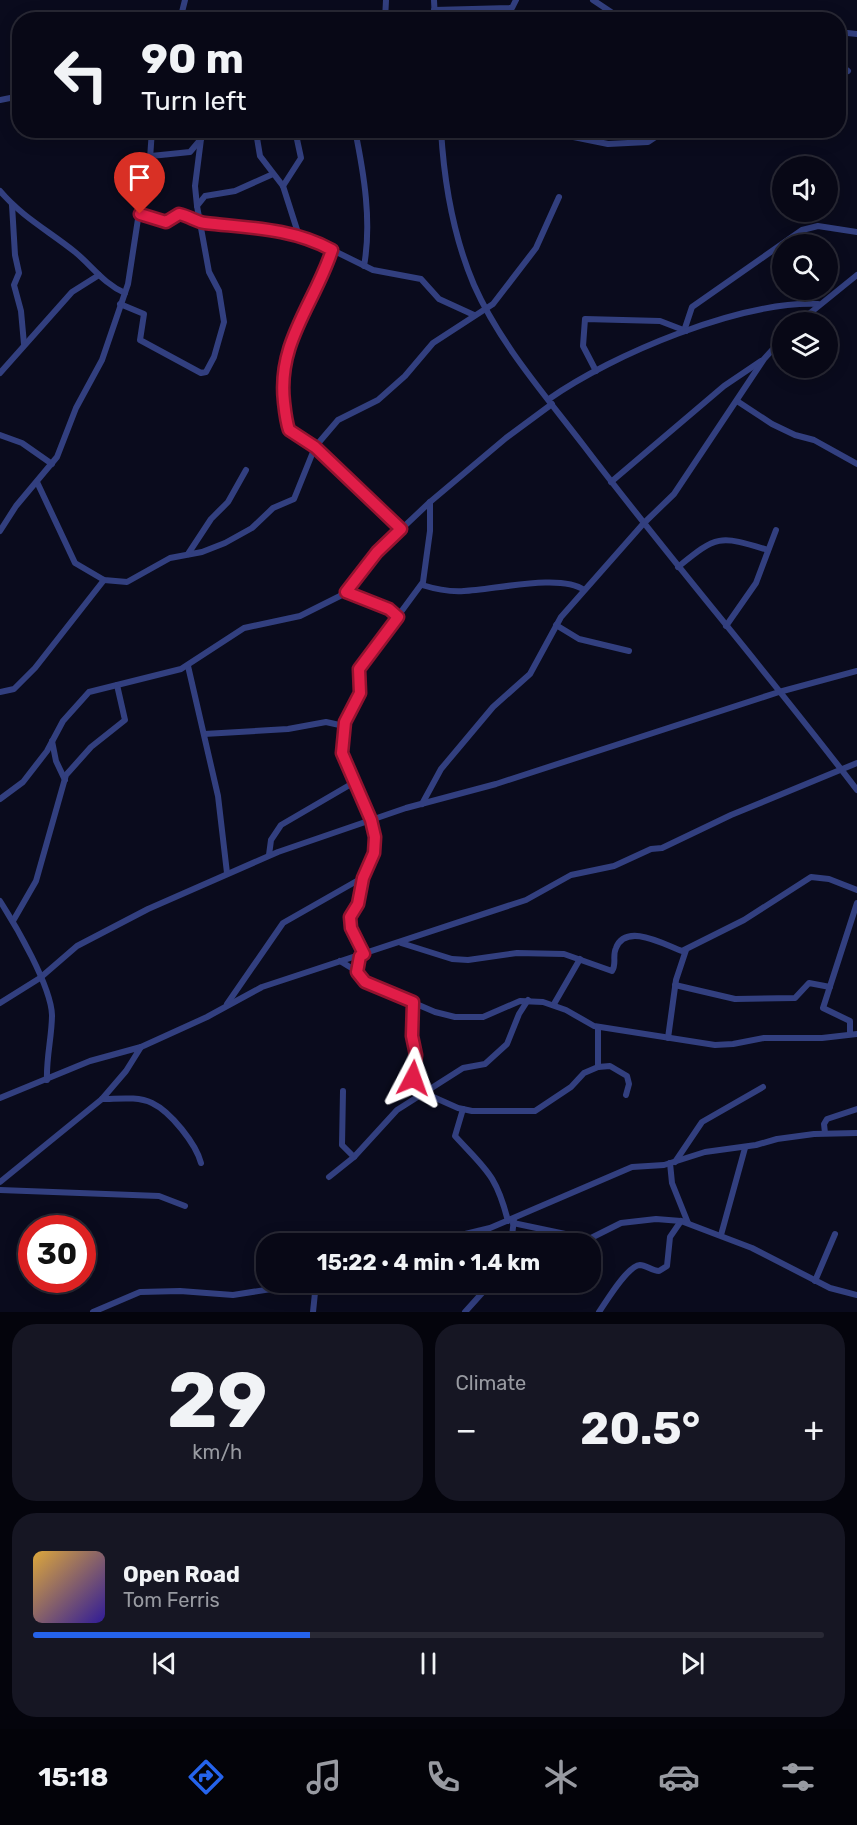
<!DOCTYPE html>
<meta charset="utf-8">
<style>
:root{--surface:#080816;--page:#161623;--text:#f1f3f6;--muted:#989aa1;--line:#292935;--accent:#2563eb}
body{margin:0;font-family:Rubik,sans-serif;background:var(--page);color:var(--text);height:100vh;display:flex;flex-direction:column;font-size:22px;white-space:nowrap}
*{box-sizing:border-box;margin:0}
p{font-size:20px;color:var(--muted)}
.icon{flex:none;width:33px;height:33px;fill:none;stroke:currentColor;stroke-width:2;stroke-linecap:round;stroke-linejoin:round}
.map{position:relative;height:1312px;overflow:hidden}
.side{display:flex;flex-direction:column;gap:12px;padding:12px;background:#04040c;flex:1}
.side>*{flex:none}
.guide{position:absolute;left:12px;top:12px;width:834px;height:126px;border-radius:24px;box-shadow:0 3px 15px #0003,0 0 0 2px var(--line);background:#080816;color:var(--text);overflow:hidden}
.controls{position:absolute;left:772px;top:156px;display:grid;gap:12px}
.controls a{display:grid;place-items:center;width:66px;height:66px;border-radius:50%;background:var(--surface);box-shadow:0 3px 15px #0003,0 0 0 2px var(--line);font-size:30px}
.speed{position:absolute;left:18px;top:1215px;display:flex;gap:12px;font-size:30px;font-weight:700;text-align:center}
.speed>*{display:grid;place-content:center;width:78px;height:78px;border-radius:50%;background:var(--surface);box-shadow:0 3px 15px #0003,0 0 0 2px var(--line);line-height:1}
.speed .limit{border:9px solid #d22;background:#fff;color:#111}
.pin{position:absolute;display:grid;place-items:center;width:51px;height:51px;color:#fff;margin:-62px -26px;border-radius:50% 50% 50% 0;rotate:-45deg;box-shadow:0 0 6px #0007}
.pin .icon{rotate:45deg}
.me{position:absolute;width:66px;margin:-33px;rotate:4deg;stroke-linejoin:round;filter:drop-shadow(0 0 4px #0008)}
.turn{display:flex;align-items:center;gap:21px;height:126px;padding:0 30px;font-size:27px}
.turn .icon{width:78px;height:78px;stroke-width:2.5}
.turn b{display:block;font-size:42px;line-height:51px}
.big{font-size:45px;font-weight:700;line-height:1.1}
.side .widget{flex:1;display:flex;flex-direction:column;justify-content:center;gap:9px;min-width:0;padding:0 21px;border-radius:24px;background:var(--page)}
.side .dial{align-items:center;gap:0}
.dial b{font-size:78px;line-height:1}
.song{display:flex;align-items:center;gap:18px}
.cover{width:72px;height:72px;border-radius:9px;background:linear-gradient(135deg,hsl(40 70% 55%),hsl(250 70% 35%))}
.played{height:6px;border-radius:3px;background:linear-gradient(90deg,var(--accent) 35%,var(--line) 35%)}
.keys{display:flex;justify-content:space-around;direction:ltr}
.heat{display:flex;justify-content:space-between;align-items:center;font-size:33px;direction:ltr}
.side .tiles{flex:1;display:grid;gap:12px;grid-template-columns:1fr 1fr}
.widget:last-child{grid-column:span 2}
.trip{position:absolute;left:256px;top:1233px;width:345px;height:60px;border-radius:24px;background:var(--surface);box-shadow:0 3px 15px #0003,0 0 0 2px var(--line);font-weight:700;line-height:60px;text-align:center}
.tabs{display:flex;height:96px;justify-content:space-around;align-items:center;background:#030309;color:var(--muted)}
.tabs .icon{width:42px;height:42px}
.tabs .on{color:var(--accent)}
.tabs b{font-size:27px;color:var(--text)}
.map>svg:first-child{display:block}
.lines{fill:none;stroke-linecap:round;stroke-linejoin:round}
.street{stroke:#323f7f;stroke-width:6}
.route-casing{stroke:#92132f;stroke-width:15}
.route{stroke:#e11d48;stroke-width:10}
</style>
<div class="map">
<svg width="857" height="1312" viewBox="0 0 857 1312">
<rect width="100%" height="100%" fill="#0a0b1d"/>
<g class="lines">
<g class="street">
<polyline points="434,0 435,20"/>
<polyline points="593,0 623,20"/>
<polyline points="434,10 512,8 516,0"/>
<polyline points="180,20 185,0"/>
<polyline points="385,20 386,0"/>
<polyline points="838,32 857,34"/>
<polyline points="838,64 848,71"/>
<polyline points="0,100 20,96"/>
<polyline points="131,130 152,137"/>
<path d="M355 130C364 174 372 222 364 266"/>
<path d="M441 130C444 181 454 238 474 285 500 344 545 395 584 446 672 562 768 673 857 790"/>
<polyline points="539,130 608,144 648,142 666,130"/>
<polyline points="256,132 260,156 283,186 299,236"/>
<polyline points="151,156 190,152 206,133 269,130"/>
<polyline points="283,186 301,158 295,130"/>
<path d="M0 191C22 217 49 231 75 252 92 266 104 284 125 293"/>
<polyline points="12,205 15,255 19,273 14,285 21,311 24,344"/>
<polyline points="197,206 195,186 201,139"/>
<polyline points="140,214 166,222 179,214 192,216 204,223 266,228 306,237 373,270 421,279 439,299 474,315"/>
<path d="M332 250C317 295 283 335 282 385 282 399 286 414 287 427L347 476 401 529"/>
<polyline points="120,304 144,314 140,340 201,373 206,372 214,357 224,322 219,291 209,272 197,206 205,196 235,191 273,174"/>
<polyline points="799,322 857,275"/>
<polyline points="684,331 692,307 802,230 818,226 857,232"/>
<polyline points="596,371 583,346 585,319 660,321 686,331"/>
<polyline points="0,373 72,292 99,275"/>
<path d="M549 399C613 354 740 301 818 304"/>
<polyline points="737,401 772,424 795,435 814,440 857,464"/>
<polyline points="0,435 22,443 52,464"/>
<polyline points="37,482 75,563 104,580 127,582 170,558 202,552 225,543 252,528 273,508 294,499 315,447 338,420 378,400 405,376 433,343 493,304 536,248 559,197"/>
<polyline points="611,482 724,386 761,361"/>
<polyline points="0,531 16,506 57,457 76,408 102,360 128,284 138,219 148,187 152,130"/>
<polyline points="188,554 211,519 228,502 246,470"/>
<path d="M678 567C717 535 719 535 768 550"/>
<path d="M422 585C435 589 450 592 464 591 493 590 561 573 584 590"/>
<polyline points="346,592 389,609 398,617"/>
<polyline points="556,625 579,639 629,651"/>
<polyline points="726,626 756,583 776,530"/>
<polyline points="188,666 218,796 227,873"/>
<polyline points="0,692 14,689 35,668 104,580"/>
<polyline points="204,734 288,729 326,722 344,726"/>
<polyline points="52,741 56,761 65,780"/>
<polyline points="0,799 23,782 47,751 63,721 89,692 181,669 244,628 300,616 340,596 377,552 430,502 506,438 552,404"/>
<polyline points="422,804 441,769 493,707 530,674 561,617 643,524 674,494 764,359 783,338"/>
<polyline points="269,855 271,840 281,825 353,783"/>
<path d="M0 901C16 926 51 986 52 1015 52 1036 46 1058 47 1080"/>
<polyline points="13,921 36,881 66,775 91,747 125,720 117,685"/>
<path d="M401 943 452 959 468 960 517 953 564 954 612 971C617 964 612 956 616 948 626 922 665 945 682 951L744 920 811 877 829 879 857 890"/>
<polyline points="364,954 351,928 350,917 358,904 362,878 374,853 375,837 342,753 342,732 360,693 359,669 423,582 430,531 430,502"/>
<polyline points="340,961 358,972 365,982 435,1012 455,1017 483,1017 520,1001 543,1002 566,1010 594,1026 715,1045 733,1044 764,1038 822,1038 857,1034"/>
<polyline points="675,985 735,999 795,998 809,983 830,987"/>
<polyline points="413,1002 412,1036 416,1055 413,1078 422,1092 458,1108 472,1111 535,1111 571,1087 584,1073 598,1067 610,1066 627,1076 629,1084 626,1095"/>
<polyline points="0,1003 40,978 77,946 148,909 278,852 406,808 496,784 779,692 857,671"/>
<polyline points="227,1004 283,923 362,878"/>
<polyline points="554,1004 580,959"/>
<polyline points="850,1034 850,1021 823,1008 857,903"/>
<polyline points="668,1038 676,980 686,950"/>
<polyline points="141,1047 207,1017 262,987 526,900 571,875 614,866 651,849 662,848 731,815 857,763"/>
<polyline points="598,1067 598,1027"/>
<polyline points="343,1091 342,1145 354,1157"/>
<polyline points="0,1098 90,1061 141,1047 126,1071 102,1099 0,1182"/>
<path d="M102 1099C118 1099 137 1096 152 1103 171 1112 196 1144 201 1163"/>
<path d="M463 1109 455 1136C486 1170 496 1174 508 1221"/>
<polyline points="825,1133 824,1124 827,1119 857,1109"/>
<polyline points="675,1162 702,1122 763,1087"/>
<polyline points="670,1163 672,1183 688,1223"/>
<polyline points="329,1177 354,1157 397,1110 463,1068 485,1064 507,1044 519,1014 528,1000"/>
<polyline points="0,1190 159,1196 185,1206"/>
<polyline points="513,1223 589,1239 621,1223 656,1219 681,1221 752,1248 830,1288 857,1295"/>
<polyline points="721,1235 745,1148"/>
<polyline points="424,1244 490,1228 632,1167 664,1165 705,1152 756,1145 777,1139 814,1134 857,1133"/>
<polyline points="511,1244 514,1219"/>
<polyline points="815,1281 835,1234"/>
<polyline points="93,1312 140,1292 180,1291 233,1295 316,1282"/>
<polyline points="313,1312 316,1283"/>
<polyline points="465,1312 483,1292 499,1282"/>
<path d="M599 1312C606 1302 627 1266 640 1265 646 1265 652 1271 659 1271L667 1266 670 1237 681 1221"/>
</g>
</g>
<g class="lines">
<defs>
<path id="route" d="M140 214 166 222 179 214C189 216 197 222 205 223 249 228 292 228 332 250 315 303 277 342 284 402 285 411 286 421 289 430L315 447 401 529 377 552 346 592 389 609 398 617 359 669 360 693 345 722 342 753 371 820 375 837 374 853 363 878 358 904 350 917 351 928 364 954 360 956 357 972 365 982 413 1002 412 1036 416 1055 413 1078"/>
</defs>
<use href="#route" class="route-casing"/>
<use href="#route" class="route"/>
</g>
</svg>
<div class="controls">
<a><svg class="icon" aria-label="sound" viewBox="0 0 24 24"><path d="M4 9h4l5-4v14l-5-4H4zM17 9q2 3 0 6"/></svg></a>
<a><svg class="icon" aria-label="search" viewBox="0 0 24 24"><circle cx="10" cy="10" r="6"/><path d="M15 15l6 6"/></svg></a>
<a><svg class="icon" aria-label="layers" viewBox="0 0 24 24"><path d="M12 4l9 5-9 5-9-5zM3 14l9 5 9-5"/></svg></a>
</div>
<div class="speed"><div class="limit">30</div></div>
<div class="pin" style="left:140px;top:214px;background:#d93025"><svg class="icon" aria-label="arrive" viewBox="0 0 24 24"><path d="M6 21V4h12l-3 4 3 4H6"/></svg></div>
<svg class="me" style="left:413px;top:1078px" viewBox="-20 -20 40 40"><path d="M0-17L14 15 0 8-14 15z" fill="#e11d48" stroke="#fff" stroke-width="4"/></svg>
<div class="trip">15:22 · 4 min · 1.4 km</div>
<div class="guide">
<div class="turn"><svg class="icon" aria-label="left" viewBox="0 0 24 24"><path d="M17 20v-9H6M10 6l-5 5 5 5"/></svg><div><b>90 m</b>Turn left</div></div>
</div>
</div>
<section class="side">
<div class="tiles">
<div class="widget dial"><b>29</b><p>km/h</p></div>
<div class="widget"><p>Climate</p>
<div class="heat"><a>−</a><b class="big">20.5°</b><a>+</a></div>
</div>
<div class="widget">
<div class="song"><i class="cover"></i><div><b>Open Road</b><p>Tom Ferris</p></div></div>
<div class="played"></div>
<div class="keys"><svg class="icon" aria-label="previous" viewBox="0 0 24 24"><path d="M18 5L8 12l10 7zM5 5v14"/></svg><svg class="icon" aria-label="pause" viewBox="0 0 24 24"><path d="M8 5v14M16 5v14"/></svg><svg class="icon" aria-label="next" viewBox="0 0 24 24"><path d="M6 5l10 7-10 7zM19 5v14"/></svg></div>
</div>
</div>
</section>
<nav class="tabs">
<b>15:18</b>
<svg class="icon on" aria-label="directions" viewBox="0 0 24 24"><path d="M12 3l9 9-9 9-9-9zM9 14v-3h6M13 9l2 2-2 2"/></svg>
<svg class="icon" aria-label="music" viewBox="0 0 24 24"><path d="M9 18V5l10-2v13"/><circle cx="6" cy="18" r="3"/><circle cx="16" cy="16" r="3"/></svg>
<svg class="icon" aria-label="phone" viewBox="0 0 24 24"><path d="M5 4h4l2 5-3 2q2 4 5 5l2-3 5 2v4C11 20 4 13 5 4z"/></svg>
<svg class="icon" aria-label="climate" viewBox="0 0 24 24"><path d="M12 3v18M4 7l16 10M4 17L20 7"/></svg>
<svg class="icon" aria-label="car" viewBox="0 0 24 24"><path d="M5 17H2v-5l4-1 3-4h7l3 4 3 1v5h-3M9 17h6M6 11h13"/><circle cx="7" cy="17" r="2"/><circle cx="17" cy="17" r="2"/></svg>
<svg class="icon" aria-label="filters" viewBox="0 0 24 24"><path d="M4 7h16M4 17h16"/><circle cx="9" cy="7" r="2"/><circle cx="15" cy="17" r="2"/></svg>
</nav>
